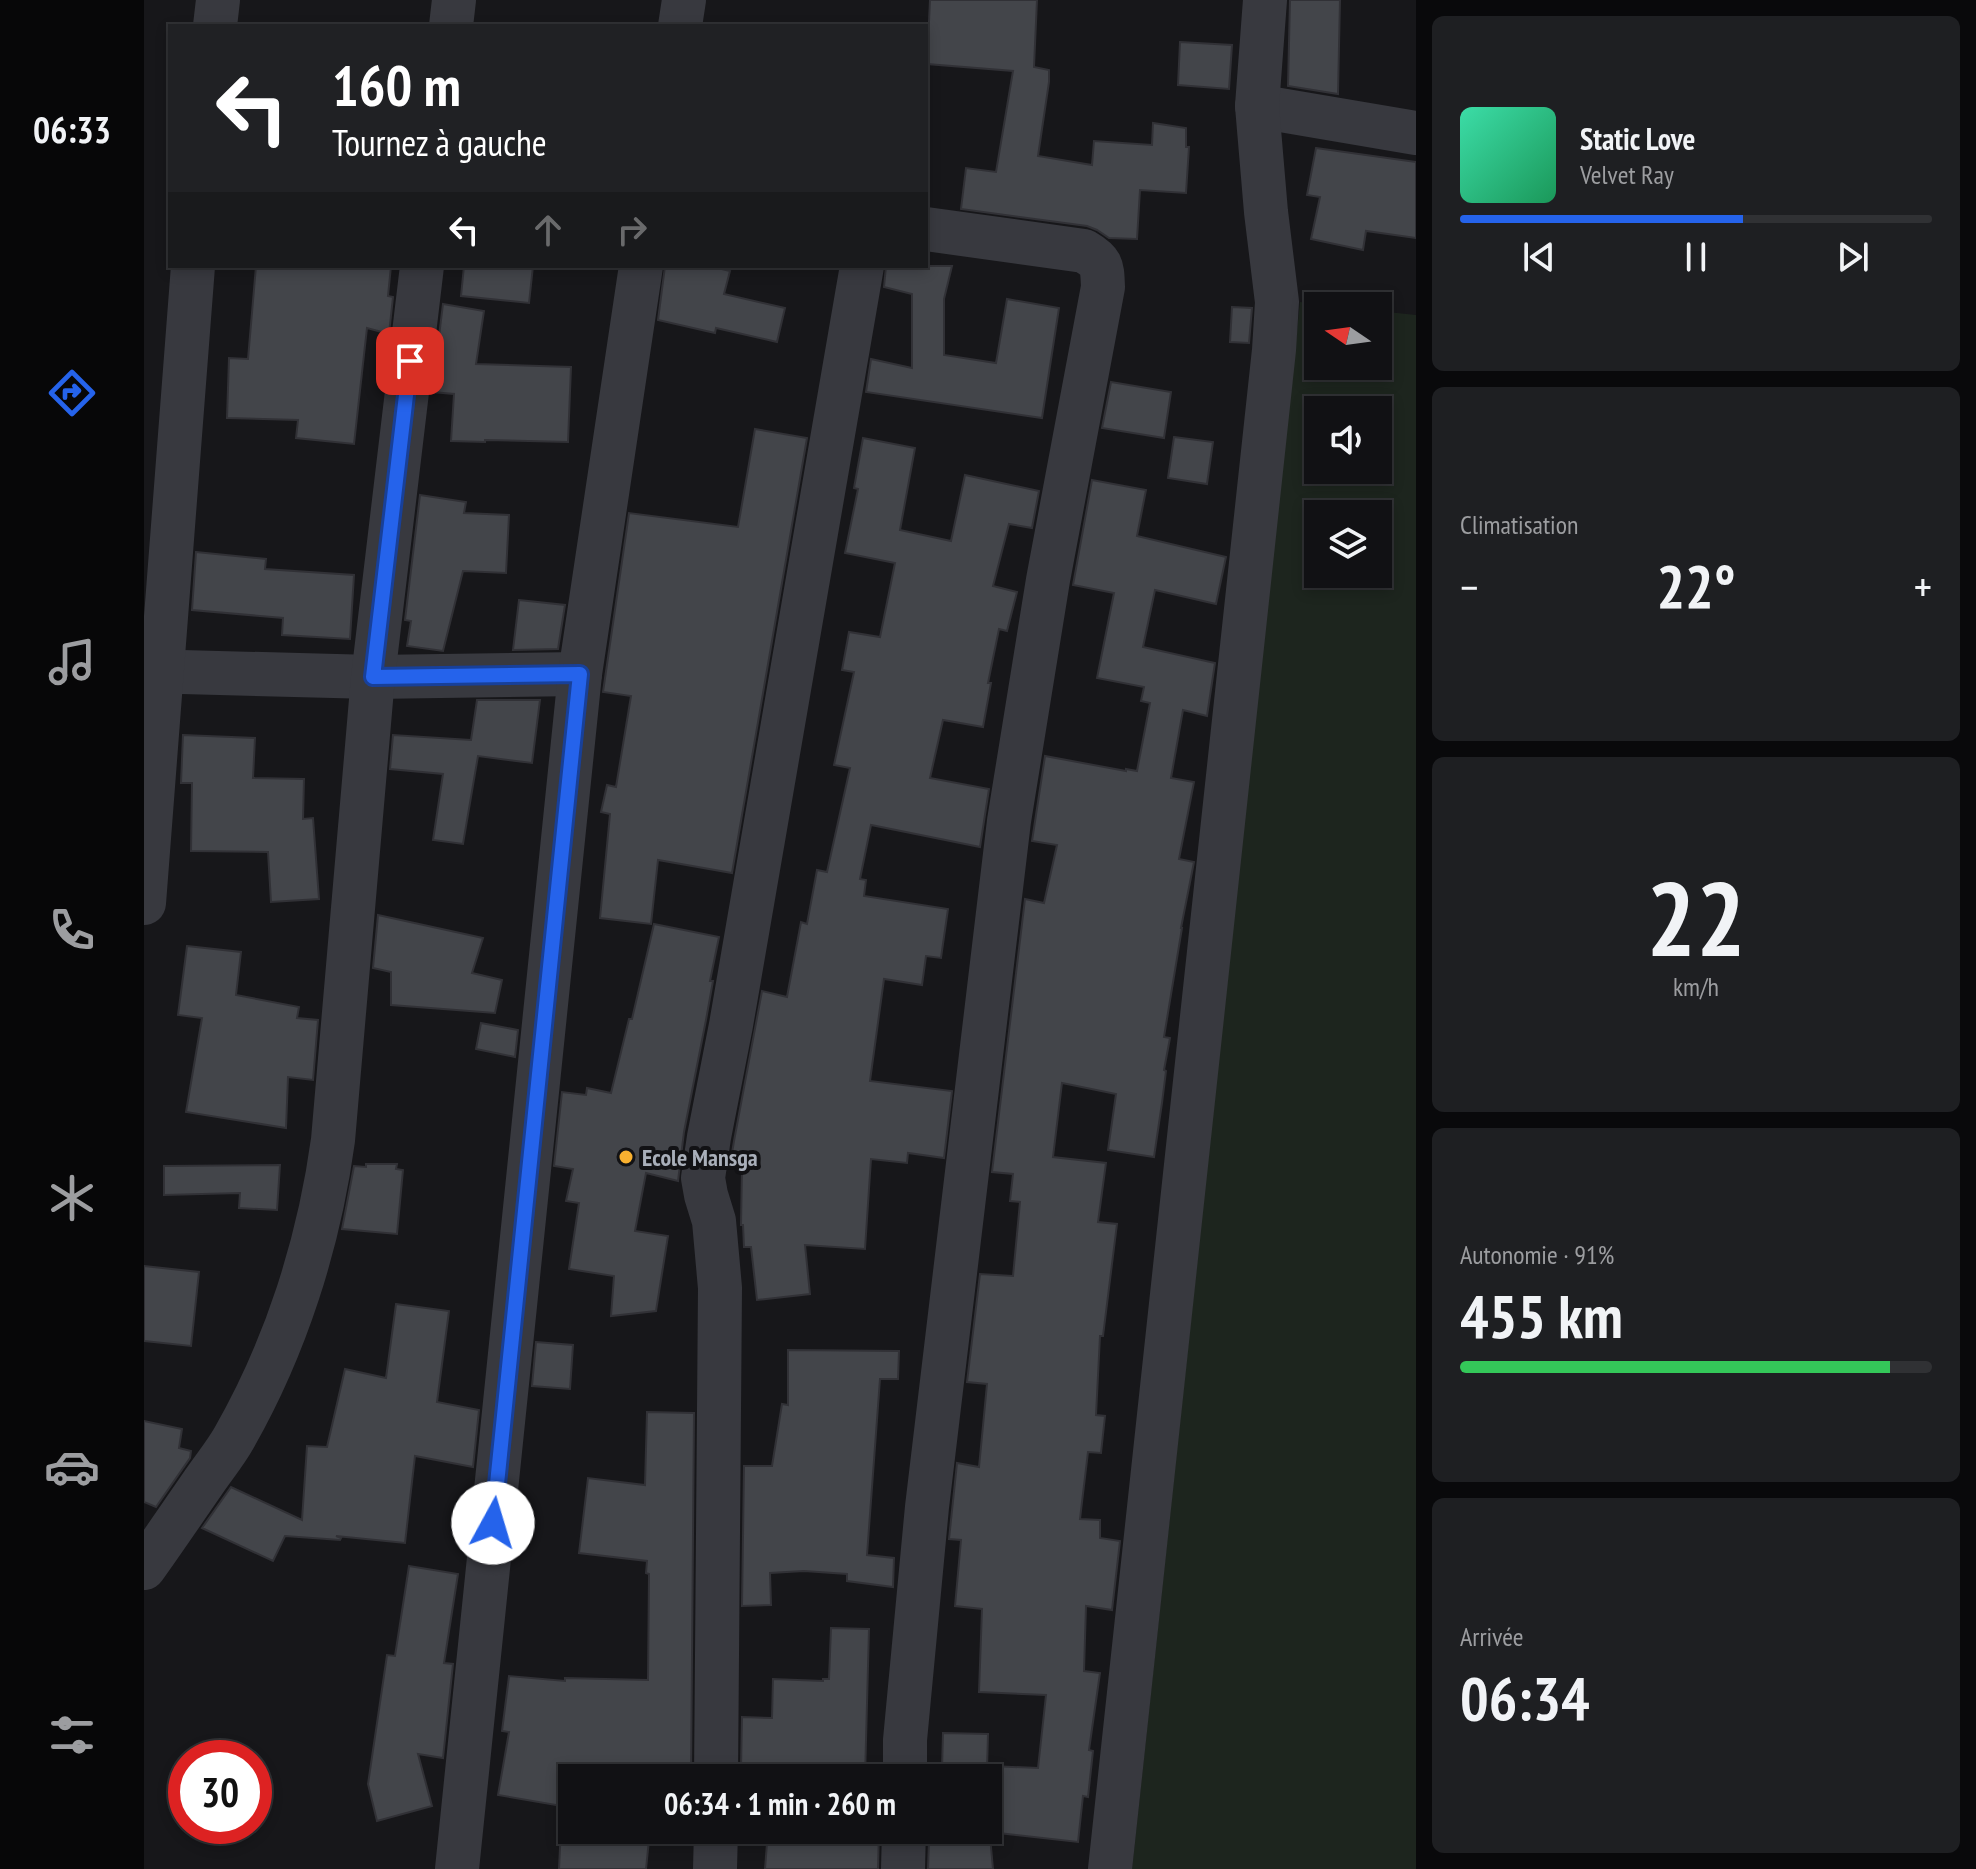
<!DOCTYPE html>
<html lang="fr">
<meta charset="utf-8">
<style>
:root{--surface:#111114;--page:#1e1f22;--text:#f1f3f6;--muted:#9c9da0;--line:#303134;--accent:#2563eb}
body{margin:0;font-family:"PT Sans Narrow",sans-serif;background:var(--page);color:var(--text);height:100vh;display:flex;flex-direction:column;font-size:30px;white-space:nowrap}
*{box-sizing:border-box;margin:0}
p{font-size:26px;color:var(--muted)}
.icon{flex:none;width:44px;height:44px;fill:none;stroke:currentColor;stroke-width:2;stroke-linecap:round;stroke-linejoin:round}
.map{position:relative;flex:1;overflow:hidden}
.side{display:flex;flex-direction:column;gap:16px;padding:16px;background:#09090b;width:560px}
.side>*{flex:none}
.hud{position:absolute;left:24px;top:24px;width:760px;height:244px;border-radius:0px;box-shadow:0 4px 12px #0003,0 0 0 2px var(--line);background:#202124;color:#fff;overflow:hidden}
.needle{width:52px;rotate:283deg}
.tools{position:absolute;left:1160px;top:292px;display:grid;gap:16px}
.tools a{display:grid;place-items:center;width:88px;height:88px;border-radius:0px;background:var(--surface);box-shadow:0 4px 12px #0003,0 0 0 2px var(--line);font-size:40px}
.speed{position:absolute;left:24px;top:1740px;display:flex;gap:16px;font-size:40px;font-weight:700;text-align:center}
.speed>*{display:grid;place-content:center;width:104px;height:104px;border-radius:50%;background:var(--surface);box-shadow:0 4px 12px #0003,0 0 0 2px var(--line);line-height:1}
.speed .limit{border:12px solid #d22;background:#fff;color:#111}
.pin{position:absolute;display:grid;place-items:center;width:68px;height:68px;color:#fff;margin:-34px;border-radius:16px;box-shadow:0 4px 12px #0006}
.me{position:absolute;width:88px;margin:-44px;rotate:6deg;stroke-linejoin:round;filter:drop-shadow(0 0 6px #0008)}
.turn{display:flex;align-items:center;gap:28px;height:168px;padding:0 32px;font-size:36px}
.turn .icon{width:104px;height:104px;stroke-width:2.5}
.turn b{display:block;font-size:56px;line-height:68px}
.lanes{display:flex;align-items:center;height:76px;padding:0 32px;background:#0003;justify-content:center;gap:40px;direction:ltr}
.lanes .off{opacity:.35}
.big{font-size:60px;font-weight:700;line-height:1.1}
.side .widget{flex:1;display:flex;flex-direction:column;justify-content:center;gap:12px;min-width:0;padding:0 28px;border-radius:12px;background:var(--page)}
.side .dial{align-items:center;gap:0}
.dial b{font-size:104px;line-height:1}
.song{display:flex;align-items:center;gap:24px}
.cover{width:96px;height:96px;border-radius:12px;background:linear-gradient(135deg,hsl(160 70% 55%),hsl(150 70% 35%))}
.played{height:8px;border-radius:4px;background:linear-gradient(90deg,var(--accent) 60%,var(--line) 60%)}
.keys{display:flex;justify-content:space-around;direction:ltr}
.heat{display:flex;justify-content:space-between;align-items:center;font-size:44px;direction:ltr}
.charge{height:12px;border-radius:6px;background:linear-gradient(90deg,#34c759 91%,var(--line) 0)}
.trip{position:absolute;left:414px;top:1764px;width:444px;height:80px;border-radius:0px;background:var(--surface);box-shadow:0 4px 12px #0003,0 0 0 2px var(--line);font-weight:700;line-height:80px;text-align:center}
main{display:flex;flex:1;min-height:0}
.tab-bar{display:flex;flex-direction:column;width:144px;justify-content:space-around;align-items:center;background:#070708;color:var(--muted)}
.tab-bar .icon{width:56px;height:56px}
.tab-bar .selected{color:var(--accent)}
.tab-bar b{font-size:36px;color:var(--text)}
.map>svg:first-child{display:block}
.green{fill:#1d251e;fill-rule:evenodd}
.building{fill:#43454a;stroke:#313136;stroke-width:2}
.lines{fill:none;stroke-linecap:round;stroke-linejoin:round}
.minor{stroke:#38393f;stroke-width:44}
.route-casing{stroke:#184099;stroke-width:20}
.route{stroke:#2563eb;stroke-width:14}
.poi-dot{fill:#f9b130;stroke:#121215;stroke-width:3}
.labels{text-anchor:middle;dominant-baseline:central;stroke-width:8;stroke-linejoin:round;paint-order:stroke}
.poi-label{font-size:24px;font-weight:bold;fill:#a9afba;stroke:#121215;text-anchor:start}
</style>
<main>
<nav class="tab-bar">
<b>06:33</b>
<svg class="icon selected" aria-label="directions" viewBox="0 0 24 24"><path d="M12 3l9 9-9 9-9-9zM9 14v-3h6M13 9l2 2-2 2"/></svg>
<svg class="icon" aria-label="music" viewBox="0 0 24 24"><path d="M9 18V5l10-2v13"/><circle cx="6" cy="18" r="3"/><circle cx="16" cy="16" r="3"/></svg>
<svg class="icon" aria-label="phone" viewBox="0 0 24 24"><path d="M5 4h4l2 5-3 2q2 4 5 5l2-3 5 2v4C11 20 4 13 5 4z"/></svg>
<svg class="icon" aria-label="climate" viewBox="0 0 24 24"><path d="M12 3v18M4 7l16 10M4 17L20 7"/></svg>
<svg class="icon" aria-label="car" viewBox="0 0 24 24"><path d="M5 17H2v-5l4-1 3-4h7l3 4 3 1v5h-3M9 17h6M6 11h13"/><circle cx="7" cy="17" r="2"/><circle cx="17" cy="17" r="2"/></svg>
<svg class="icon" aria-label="filters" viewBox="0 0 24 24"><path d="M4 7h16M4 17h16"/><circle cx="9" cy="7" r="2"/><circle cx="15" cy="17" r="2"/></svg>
</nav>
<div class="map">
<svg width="1272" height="1869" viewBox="0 0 1272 1869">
<rect width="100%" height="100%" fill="#17171a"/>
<path class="green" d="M1156 302 1191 306H1174V366H1234V311L1272 315V1869H988ZM1174 410H1234V470H1174ZM1174 514H1234V574H1174Z"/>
<g class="building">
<polygon points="786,0 893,0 890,67 905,70 905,82 894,156 948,165 950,141 1008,145 1009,123 1042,128 1042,147 1045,147 1042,193 996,190 993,239 965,238 953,230 943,226 817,209 822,168 852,172 869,71 783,64"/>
<polygon points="1146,0 1196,0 1194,94 1144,86"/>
<polygon points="1036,42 1088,45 1085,89 1034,85"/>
<polygon points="1172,148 1272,162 1272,238 1222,231 1219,250 1167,239 1176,197 1163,195"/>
<polygon points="112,266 247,266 244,296 249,297 245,334 223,328 210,444 152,438 154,420 83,418 85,358 104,359"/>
<polygon points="320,266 389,266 385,303 317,296"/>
<polygon points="521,266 565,266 586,271 580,294 641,308 633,342 572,328 571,333 514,320"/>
<polygon points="742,266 808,266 800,299 800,355 852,363 863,299 915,308 898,418 722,392 727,359 768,368 768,294 740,287"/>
<polygon points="299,304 340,311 332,364 427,367 424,442 341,440 341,442 307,441 310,394 288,392"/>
<polygon points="1088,307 1108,308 1105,343 1086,342"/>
<polygon points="967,382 1027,392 1020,438 958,428"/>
<polygon points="611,429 663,438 588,873 514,860 507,924 456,918 466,814 457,812 463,785 472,787 487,696 459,692 485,513 594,527"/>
<polygon points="1030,437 1069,442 1063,484 1024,478"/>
<polygon points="719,438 771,448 756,530 807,541 821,475 895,491 888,528 865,524 849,586 873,592 863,631 855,629 844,683 847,683 839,727 799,720 786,778 845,789 836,847 727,825 716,879 722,880 720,896 804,909 797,958 782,956 778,985 740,979 726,1081 808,1091 800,1158 764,1153 763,1163 727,1159 721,1249 661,1245 666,1294 613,1300 607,1247 600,1247 599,1225 597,1225 598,1168 586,1165 590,1141 618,991 643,997 657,922 663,924 673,870 683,872 706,768 690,765 710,672 698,670 705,632 736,637 751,563 701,553 714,489 710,488"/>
<polygon points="948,480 1002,490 993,536 1082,557 1072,604 1011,590 999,647 1071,663 1063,716 1039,710 1027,778 1050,782 1035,859 1050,862 1037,928 1038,928 1020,1037 1026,1038 1020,1070 1022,1071 1018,1103 1010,1157 964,1150 972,1094 918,1083 909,1157 962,1163 954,1222 973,1224 959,1336 956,1336 952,1415 961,1416 957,1453 944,1452 936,1519 956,1520 956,1538 976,1541 968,1610 942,1606 940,1671 956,1673 945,1750 949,1751 944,1797 939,1796 934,1842 846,1832 848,1766 894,1768 902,1695 835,1692 838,1609 811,1606 817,1540 805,1539 813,1463 835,1467 843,1384 823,1382 836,1274 869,1276 876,1202 866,1201 869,1174 848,1172 881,899 900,903 913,845 888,841 901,756 982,771 982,769 993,771 1006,703 997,701 1000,687 953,678 970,593 929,585"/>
<polygon points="276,495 322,502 320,513 365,515 362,573 319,571 299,651 263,646 267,621 261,620"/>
<polygon points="52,552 122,559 121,569 210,575 206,639 138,635 139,618 48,610"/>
<polygon points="375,600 421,605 414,649 369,650"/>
<polygon points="333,700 396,700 388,763 334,756 319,844 289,840 299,774 246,769 249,735 327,740"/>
<polygon points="39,735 111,738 109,778 160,779 159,819 169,818 175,899 127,902 124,852 47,851 48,783 37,783"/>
<polygon points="234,915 339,938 328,973 358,980 351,1013 247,1005 247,972 229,968"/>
<polygon points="510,924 575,937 566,981 569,981 562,1020 540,1132 534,1181 502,1173 491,1231 524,1236 512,1311 467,1316 470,1276 425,1269 435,1203 422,1201 429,1169 410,1166 418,1092 442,1095 443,1088 467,1093 485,1019 488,1019"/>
<polygon points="43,946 97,952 92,995 155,1007 153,1018 174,1020 169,1080 144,1077 142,1128 42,1112 58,1018 34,1015"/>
<polygon points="337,1023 374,1030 371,1057 332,1049"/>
<polygon points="222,1164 253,1164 252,1169 259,1170 253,1234 198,1229 210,1166 222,1167"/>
<polygon points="136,1165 133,1210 95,1208 96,1193 20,1195 20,1166"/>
<polygon points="0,1266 55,1272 47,1346 0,1341"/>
<polygon points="252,1304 305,1311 293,1402 335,1410 329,1467 271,1456 261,1543 192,1536 197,1538 196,1540 141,1536 129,1561 58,1528 87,1487 158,1520 163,1446 183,1447 201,1369 242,1378"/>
<polygon points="392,1342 429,1345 426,1389 388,1386"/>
<polygon points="644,1350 755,1351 754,1379 736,1379 723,1555 750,1558 749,1587 703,1581 703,1574 660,1571 626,1573 627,1605 598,1606 600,1466 628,1466 638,1404 644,1405"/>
<polygon points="503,1412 550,1413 547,1778 428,1778 428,1830 506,1830 502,1869 415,1869 418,1806 354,1795 365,1732 358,1731 365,1676 421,1681 421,1678 504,1680 505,1574 502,1573 503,1561 435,1553 444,1478 501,1485"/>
<polygon points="0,1421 38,1429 35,1448 47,1451 46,1458 12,1507 0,1502"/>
<polygon points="265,1566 314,1574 300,1663 309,1664 299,1758 274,1754 288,1806 233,1821 224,1784 243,1655 251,1656"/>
<polygon points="687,1628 725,1629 721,1778 677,1778 677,1770 597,1768 598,1717 628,1718 629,1679 679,1681 679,1679 685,1679"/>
<polygon points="799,1733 844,1734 843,1769 798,1769"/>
<polygon points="624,1830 735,1830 734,1869 621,1869"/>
<polygon points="846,1836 849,1869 784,1869 785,1840"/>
</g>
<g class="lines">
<g class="minor">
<polyline points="71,26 74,0"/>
<polyline points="307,26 310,0"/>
<polyline points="536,26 540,0"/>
<polyline points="1113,106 1272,133"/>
<polyline points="0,671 229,677 436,674"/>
<polyline points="0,903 49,266"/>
<path d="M0 1568C20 1540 39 1512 59 1483 69 1468 81 1454 90 1438 142 1347 175 1243 189 1140L229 677 278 266"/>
<polyline points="572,1778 576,1288 570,1221 562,1195 559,1178 565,1137 587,1025 718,266"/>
<path d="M761 1778V1740L783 1507 865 821 904 580 959 287C958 266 959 262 940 251L782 229"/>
<polyline points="313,1869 436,674 497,266"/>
<polyline points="571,1869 572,1830"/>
<polyline points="759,1869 760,1830"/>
<polyline points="966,1869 1130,350 1133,302 1122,212 1113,106 1121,0"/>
</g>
</g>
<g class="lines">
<defs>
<polyline id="route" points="266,361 229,677 436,674 349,1523"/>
</defs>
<use href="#route" class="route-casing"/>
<use href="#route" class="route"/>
</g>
<circle class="poi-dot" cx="482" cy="1157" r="8"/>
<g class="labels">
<g class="poi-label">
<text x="498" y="1157">Ecole Mansga</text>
</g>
</g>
</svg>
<div class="tools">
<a><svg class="needle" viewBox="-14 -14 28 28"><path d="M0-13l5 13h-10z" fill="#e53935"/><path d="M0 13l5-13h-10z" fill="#9c9da0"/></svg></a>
<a><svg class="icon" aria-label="sound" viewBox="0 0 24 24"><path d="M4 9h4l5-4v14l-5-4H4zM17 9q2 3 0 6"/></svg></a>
<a><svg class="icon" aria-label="layers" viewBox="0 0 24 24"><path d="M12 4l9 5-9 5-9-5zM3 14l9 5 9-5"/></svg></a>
</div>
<div class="speed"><div class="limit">30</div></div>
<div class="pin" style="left:266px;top:361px;background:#d93025"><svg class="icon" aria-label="arrive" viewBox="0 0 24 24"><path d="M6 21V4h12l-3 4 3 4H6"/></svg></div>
<svg class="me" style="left:349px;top:1523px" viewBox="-20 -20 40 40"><circle r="19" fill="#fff"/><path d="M0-13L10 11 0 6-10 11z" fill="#2563eb"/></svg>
<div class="trip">06:34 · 1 min · 260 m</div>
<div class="hud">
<div class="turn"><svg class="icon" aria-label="left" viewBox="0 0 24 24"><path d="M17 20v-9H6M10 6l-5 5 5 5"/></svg><div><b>160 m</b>Tournez à gauche</div></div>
<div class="lanes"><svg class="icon" aria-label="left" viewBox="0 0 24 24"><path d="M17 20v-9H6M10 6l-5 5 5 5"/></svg><svg class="icon off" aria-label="ahead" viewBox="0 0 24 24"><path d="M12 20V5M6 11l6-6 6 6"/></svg><svg class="icon off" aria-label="right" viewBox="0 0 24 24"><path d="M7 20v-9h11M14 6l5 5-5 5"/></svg></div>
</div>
</div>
<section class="side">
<div class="widget">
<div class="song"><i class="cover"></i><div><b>Static Love</b><p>Velvet Ray</p></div></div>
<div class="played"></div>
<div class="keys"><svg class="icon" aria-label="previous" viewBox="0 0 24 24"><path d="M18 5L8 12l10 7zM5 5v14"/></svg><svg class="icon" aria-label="pause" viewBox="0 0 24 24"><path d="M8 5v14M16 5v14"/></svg><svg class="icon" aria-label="next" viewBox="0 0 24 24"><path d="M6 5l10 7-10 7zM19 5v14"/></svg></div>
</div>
<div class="widget"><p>Climatisation</p>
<div class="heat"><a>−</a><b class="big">22°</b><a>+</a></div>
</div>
<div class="widget dial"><b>22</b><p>km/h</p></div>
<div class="widget"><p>Autonomie · 91%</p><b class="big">455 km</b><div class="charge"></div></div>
<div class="widget"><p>Arrivée</p><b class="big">06:34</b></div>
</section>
</main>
